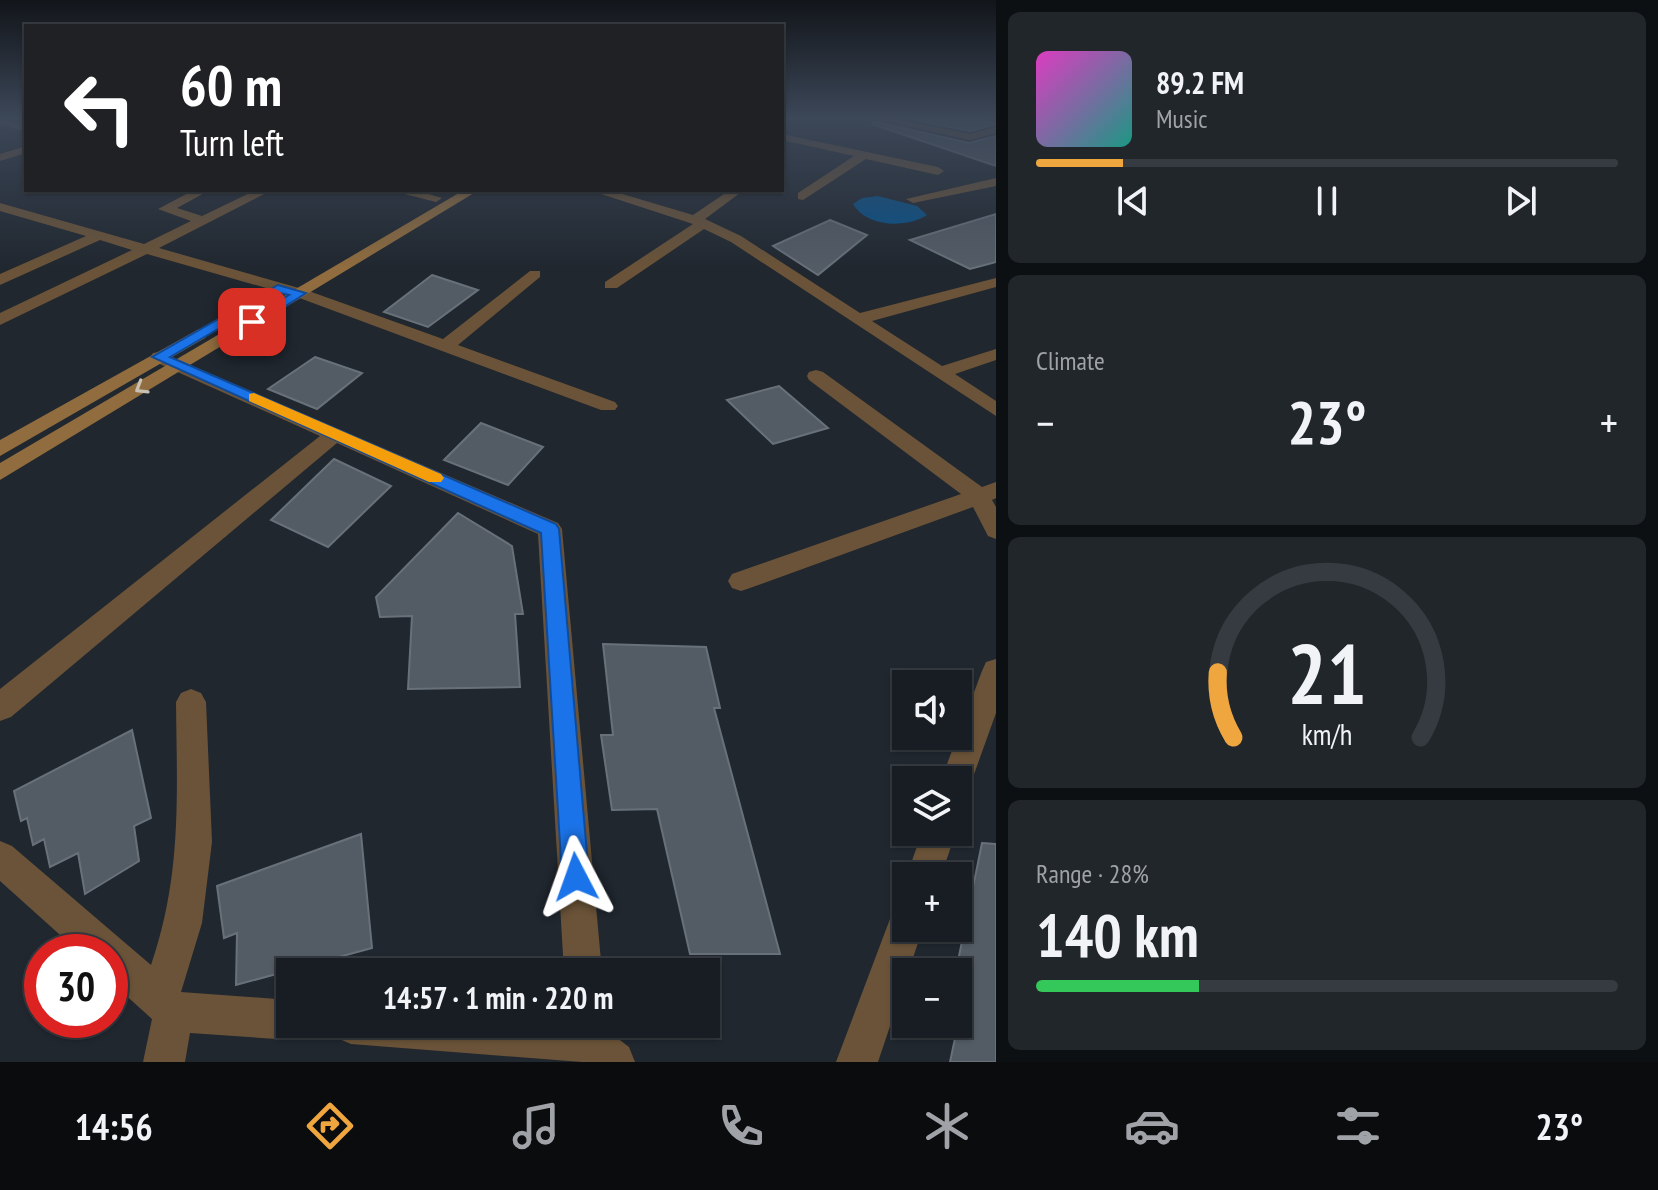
<!DOCTYPE html>
<meta charset="utf-8">
<style>
:root{--surface:#181d23;--page:#21262b;--text:#f1f3f6;--muted:#9fa2a6;--line:#363b41;--accent:#f0a63f}
body{margin:0;font-family:"PT Sans Narrow",sans-serif;background:var(--page);color:var(--text);height:100vh;display:flex;flex-direction:column;font-size:30px;white-space:nowrap}
*{box-sizing:border-box;margin:0}
p{font-size:26px;color:var(--muted)}
.icon{flex:none;width:44px;height:44px;fill:none;stroke:currentColor;stroke-width:2;stroke-linecap:round;stroke-linejoin:round}
.map{position:relative;flex:1;overflow:hidden}
.side{display:flex;flex-direction:column;gap:12px;padding:12px;background:#0d1013;width:662px}
.side>*{flex:none}
.banner{position:absolute;left:24px;top:24px;width:760px;height:168px;border-radius:0px;box-shadow:0 2px 6px #0004,0 0 0 2px var(--line);background:#202124;color:#fff;overflow:hidden}
.fabs{position:absolute;left:892px;top:670px;display:grid;gap:16px}
.fabs a{display:grid;place-items:center;width:80px;height:80px;border-radius:0px;background:var(--surface);box-shadow:0 2px 6px #0004,0 0 0 2px var(--line);font-size:40px}
.speed{position:absolute;left:24px;top:934px;display:flex;gap:16px;font-size:40px;font-weight:700;text-align:center}
.speed>*{display:grid;place-content:center;width:104px;height:104px;border-radius:50%;background:var(--surface);box-shadow:0 2px 6px #0004,0 0 0 2px var(--line);line-height:1}
.speed .limit{border:12px solid #d22;background:#fff;color:#111}
.pin{position:absolute;display:grid;place-items:center;width:68px;height:68px;color:#fff;margin:-34px;border-radius:16px;box-shadow:0 4px 12px #0006}
.me{position:absolute;width:88px;margin:-44px;rotate:356deg;stroke-linejoin:round;filter:drop-shadow(0 0 6px #0008)}
.turn{display:flex;align-items:center;gap:28px;height:168px;padding:0 24px;font-size:36px}
.turn .icon{width:104px;height:104px;stroke-width:2.5}
.turn b{display:block;font-size:56px;line-height:68px}
.big{font-size:60px;font-weight:700;line-height:1.1}
.side .card{flex:1;display:flex;flex-direction:column;justify-content:center;gap:12px;min-width:0;padding:0 28px;border-radius:12px;background:var(--page)}
.side .dial{align-items:center;gap:0}
.dial svg{height:208px;overflow:visible;fill:none;stroke:var(--line);stroke-width:7;stroke-linecap:round;text-anchor:middle}
.dial text{fill:var(--text);stroke:none}
.song{display:flex;align-items:center;gap:24px}
.cover{width:96px;height:96px;border-radius:12px;background:linear-gradient(135deg,hsl(310 70% 55%),hsl(170 70% 35%))}
.played{height:8px;border-radius:4px;background:linear-gradient(90deg,var(--accent) 15%,var(--line) 15%)}
.keys{display:flex;justify-content:space-around;direction:ltr}
.heat{display:flex;justify-content:space-between;align-items:center;font-size:44px;direction:ltr}
.charge{height:12px;border-radius:6px;background:linear-gradient(90deg,#34c759 28%,var(--line) 0)}
.trip{position:absolute;left:276px;top:958px;width:444px;height:80px;border-radius:0px;background:var(--surface);box-shadow:0 2px 6px #0004,0 0 0 2px var(--line);font-weight:700;line-height:80px;text-align:center}
.dock{display:flex;height:128px;justify-content:space-around;align-items:center;background:#0a0c0e;color:var(--muted)}
.dock .icon{width:56px;height:56px}
.dock .current{color:var(--accent)}
.dock b{font-size:36px;color:var(--text)}
main{display:flex;flex:1;min-height:0}
.map>svg:first-child{display:block}
.water{fill:#06518a}
.building{fill:#535c65;stroke:#68717a;stroke-width:2}
.lines{fill:none;stroke-linecap:round;stroke-linejoin:round}
.street{fill:#6a5338;fill-rule:evenodd}
.secondary{fill:#906c3e;fill-rule:evenodd}
.oneway{stroke:#c9c0b4}
.route{fill:#1a73e8;stroke:#114b97;stroke-width:2}
.slow{fill:#f59e0b}
</style>
<main>
<div class="map">
<svg width="996" height="1062" viewBox="0 0 996 1062">
<rect width="100%" height="100%" fill="#20272f"/>
<path class="water" d="M878 196 917 206 927 215C907 228 867 228 853 204L862 198Z"/>
<g class="building">
<polygon points="910,119 980,119 996,124 970,131"/>
<polygon points="873,121 969,143 996,136 996,166 872,124"/>
<polygon points="996,214 996,262 970,269 910,240"/>
<polygon points="830,220 867,235 818,275 773,246"/>
<polygon points="432,275 478,290 428,327 384,312"/>
<polygon points="315,357 362,373 317,409 268,389"/>
<polygon points="779,386 828,428 773,444 727,400"/>
<polygon points="481,423 543,447 508,485 444,460"/>
<polygon points="334,459 391,486 328,547 271,520"/>
<polygon points="458,513 512,546 523,614 515,614 520,687 408,689 412,616 380,617 376,597"/>
<polygon points="603,644 706,647 720,708 714,708 780,954 690,954 657,809 612,810 601,735 613,735"/>
<polygon points="132,730 151,818 134,826 139,861 85,894 78,853 50,867 44,839 33,845 27,818 21,821 14,791"/>
<polygon points="361,834 372,948 236,985 237,933 224,938 217,886"/>
<polygon points="982,843 996,844 996,1062 950,1062 964,996 958,992 958,961"/>
</g>
<g class="lines">
<g class="street">
<polygon points="0,119 26,125 26,131 0,125"/>
<polygon points="875,119 895,119 970,134 996,127 996,133 970,140"/>
<polygon points="782,134 938,167 944,171 938,175 866,159 803,200 798,199 798,193 854,156 782,140"/>
<polygon points="26,146 26,153 0,161 0,154"/>
<polygon points="996,178 996,186 913,203 906,199"/>
<polygon points="194,190 210,190 177,208 202,216 256,190 272,190 159,248 306,290 443,339 530,271 540,271 540,277 458,345 615,402 618,406 615,410 601,410 294,296 147,254 0,325 0,313 132,250 100,240 0,285 0,274 86,236 0,211 0,203 144,244 191,221 158,209"/>
<polygon points="389,190 415,190 442,198 436,202"/>
<polygon points="589,190 609,190 693,215 730,190 744,190 705,219 741,236 860,313 996,278 996,287 872,321 942,366 996,349 996,360 955,374 996,401 996,416 731,242 704,229 617,288 605,288 605,282 693,224"/>
<polygon points="159,352 558,523 562,529 602,972 564,972 538,534 337,443 11,717 0,721 0,689 320,436 153,361 150,357 153,353"/>
<polygon points="816,370 823,372 982,487 996,482 996,498 992,500 996,507 996,539 988,536 973,507 750,588 741,591 732,588 728,581 732,574 961,494 809,380 807,376 809,372"/>
<polygon points="996,659 996,713 968,791 958,795 958,780 941,780 982,671 986,662"/>
<path d="M191 689 201 693 206 702 212 842 202 923 181 992 290 1000V1024H308L304 1034 290 1040 190 1033 185 1062H143L152 1019 110 981V952H79L0 881V841L12 846 151 965C182 875 177 796 176 702L181 693Z"/>
<polygon points="922,832 956,832 941,876 906,878"/>
<polygon points="906,905 906,928 923,928 878,1062 836,1062 893,911"/>
<polygon points="331,1024 599,1024 629,1047 635,1062 582,1062 351,1044 337,1038"/>
</g>
<g class="secondary">
<polygon points="464,190 479,190 0,480 0,463"/>
<polygon points="199,329 208,334 205,338 0,456 0,440"/>
</g>
</g>
<defs><path id="oneway-chevron" d="M-2-3.5L2.5 0L-2 3.5" fill="none" stroke-width="1.6" stroke-linecap="round" stroke-linejoin="round" transform="scale(2)"/></defs>
<use class="oneway" href="#oneway-chevron" transform="translate(141 388) rotate(149)"/>
<linearGradient id="sky" x2="0" y2="1"><stop stop-color="#12151a"/><stop offset="0.44" stop-color="#3c4758"/><stop offset="1" stop-color="#3c4758" stop-opacity="0"/></linearGradient>
<rect width="996" height="268" fill="url(#sky)"/>
<polygon class="route" points="278,285 306,293 256,325 247,325 247,319 289,295 280,293 170,357 556,524 559,529 589,877 585,887 576,890 566,887 562,877 541,533 152,357"/>
<polygon class="slow" points="254,393 441,474 444,478 441,482 429,482 249,401 249,394"/>
</svg>
<div class="fabs">
<a><svg class="icon" aria-label="sound" viewBox="0 0 24 24"><path d="M4 9h4l5-4v14l-5-4H4zM17 9q2 3 0 6"/></svg></a>
<a><svg class="icon" aria-label="layers" viewBox="0 0 24 24"><path d="M12 4l9 5-9 5-9-5zM3 14l9 5 9-5"/></svg></a>
<a>+</a>
<a>−</a>
</div>
<div class="speed"><div class="limit">30</div></div>
<div class="pin" style="left:252px;top:322px;background:#d93025"><svg class="icon" aria-label="arrive" viewBox="0 0 24 24"><path d="M6 21V4h12l-3 4 3 4H6"/></svg></div>
<svg class="me" style="left:576px;top:877px" viewBox="-20 -20 40 40"><path d="M0-17L14 15 0 8-14 15z" fill="#1a73e8" stroke="#fff" stroke-width="4"/></svg>
<div class="trip">14:57 · 1 min · 220 m</div>
<div class="banner">
<div class="turn"><svg class="icon" aria-label="left" viewBox="0 0 24 24"><path d="M17 20v-9H6M10 6l-5 5 5 5"/></svg><div><b>60 m</b>Turn left</div></div>
</div>
</div>
<section class="side">
<div class="card">
<div class="song"><i class="cover"></i><div><b>89.2 FM</b><p>Music</p></div></div>
<div class="played"></div>
<div class="keys"><svg class="icon" aria-label="previous" viewBox="0 0 24 24"><path d="M18 5L8 12l10 7zM5 5v14"/></svg><svg class="icon" aria-label="pause" viewBox="0 0 24 24"><path d="M8 5v14M16 5v14"/></svg><svg class="icon" aria-label="next" viewBox="0 0 24 24"><path d="M6 5l10 7-10 7zM19 5v14"/></svg></div>
</div>
<div class="card"><p>Climate</p>
<div class="heat"><a>−</a><b class="big">23°</b><a>+</a></div>
</div>
<div class="card dial"><svg viewBox="0 0 100 80">
<path d="M14 69A42 42 0 1 1 86 69"/>
<path d="M14 69A42 42 0 0 1 8 44" stroke="#f0a63f"/>
<text x="50" y="56" font-size="32" font-weight="700">21</text>
<text x="50" y="72" font-size="11">km/h</text>
</svg></div>
<div class="card"><p>Range · 28%</p><b class="big">140 km</b><div class="charge"></div></div>
</section>
</main>
<nav class="dock">
<b>14:56</b>
<svg class="icon current" aria-label="directions" viewBox="0 0 24 24"><path d="M12 3l9 9-9 9-9-9zM9 14v-3h6M13 9l2 2-2 2"/></svg>
<svg class="icon" aria-label="music" viewBox="0 0 24 24"><path d="M9 18V5l10-2v13"/><circle cx="6" cy="18" r="3"/><circle cx="16" cy="16" r="3"/></svg>
<svg class="icon" aria-label="phone" viewBox="0 0 24 24"><path d="M5 4h4l2 5-3 2q2 4 5 5l2-3 5 2v4C11 20 4 13 5 4z"/></svg>
<svg class="icon" aria-label="climate" viewBox="0 0 24 24"><path d="M12 3v18M4 7l16 10M4 17L20 7"/></svg>
<svg class="icon" aria-label="car" viewBox="0 0 24 24"><path d="M5 17H2v-5l4-1 3-4h7l3 4 3 1v5h-3M9 17h6M6 11h13"/><circle cx="7" cy="17" r="2"/><circle cx="17" cy="17" r="2"/></svg>
<svg class="icon" aria-label="filters" viewBox="0 0 24 24"><path d="M4 7h16M4 17h16"/><circle cx="9" cy="7" r="2"/><circle cx="15" cy="17" r="2"/></svg>
<b>23°</b>
</nav>
